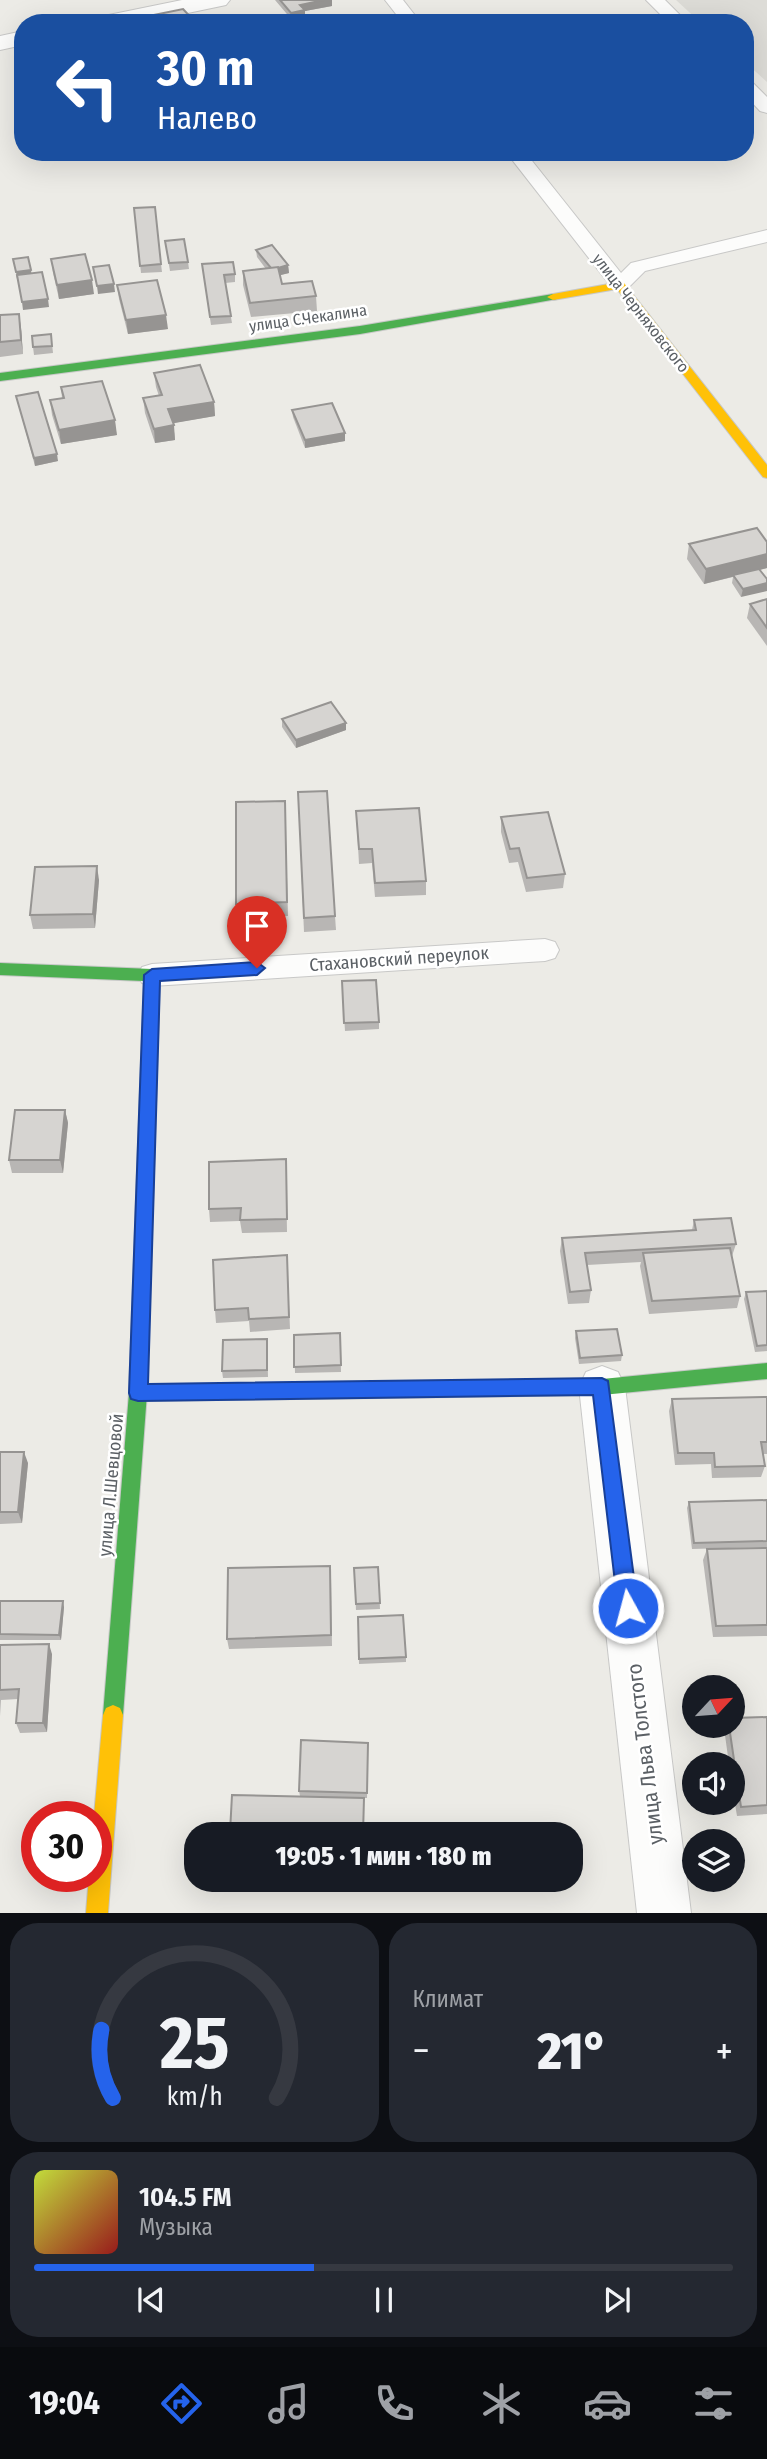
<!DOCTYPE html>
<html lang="ru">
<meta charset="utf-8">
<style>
:root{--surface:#171b24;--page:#242831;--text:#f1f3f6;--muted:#9ea1a6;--line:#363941;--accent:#2563eb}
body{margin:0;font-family:"Fira Sans Condensed",sans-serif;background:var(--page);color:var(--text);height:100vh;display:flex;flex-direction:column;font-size:26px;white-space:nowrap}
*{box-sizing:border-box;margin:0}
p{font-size:23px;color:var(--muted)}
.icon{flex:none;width:38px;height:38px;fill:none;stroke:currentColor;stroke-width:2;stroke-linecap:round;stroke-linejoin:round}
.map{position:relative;height:1913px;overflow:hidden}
.sheet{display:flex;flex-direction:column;gap:10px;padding:10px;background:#0d0f14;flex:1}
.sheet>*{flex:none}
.hud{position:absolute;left:14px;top:14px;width:740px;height:147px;border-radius:28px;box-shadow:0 7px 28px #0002;background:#1a4fa0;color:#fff;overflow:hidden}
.needle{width:46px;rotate:64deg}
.fabs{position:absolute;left:682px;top:1675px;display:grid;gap:14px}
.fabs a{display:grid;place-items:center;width:63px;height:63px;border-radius:50%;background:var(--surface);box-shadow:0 7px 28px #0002;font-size:35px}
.speed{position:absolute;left:21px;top:1801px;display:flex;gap:14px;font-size:35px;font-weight:700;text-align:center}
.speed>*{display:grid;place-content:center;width:91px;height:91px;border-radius:50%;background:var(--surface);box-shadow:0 7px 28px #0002;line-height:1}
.speed .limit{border:10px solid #d22;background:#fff;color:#111}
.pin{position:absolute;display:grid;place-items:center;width:60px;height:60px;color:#fff;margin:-72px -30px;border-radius:50% 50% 50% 0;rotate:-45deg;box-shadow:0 0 7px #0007}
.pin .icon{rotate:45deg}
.me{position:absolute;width:77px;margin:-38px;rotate:353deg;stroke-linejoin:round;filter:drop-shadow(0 0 5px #0008)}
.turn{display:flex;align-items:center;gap:24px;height:147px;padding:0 28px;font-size:32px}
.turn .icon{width:91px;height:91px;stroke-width:2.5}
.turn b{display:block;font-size:49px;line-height:60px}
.big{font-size:52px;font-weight:800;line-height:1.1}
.sheet .card{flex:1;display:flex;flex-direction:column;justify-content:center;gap:10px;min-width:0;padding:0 24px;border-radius:28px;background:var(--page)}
.sheet .dial{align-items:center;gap:0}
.dial svg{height:182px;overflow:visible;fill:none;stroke:var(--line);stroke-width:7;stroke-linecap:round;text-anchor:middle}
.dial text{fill:var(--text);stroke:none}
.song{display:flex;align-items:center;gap:21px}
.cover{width:84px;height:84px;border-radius:10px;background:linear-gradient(135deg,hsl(70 70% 55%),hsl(0 70% 35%))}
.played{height:7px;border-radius:4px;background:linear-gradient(90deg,var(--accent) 40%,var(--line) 40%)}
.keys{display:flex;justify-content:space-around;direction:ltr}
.heat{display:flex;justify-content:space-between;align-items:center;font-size:38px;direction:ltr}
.sheet .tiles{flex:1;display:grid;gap:10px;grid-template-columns:1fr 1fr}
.card:last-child{grid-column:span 2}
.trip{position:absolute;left:184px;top:1822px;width:399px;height:70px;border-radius:28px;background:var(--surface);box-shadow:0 7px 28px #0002;font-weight:800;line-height:70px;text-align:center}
.tabs{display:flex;height:112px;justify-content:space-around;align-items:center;background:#090b0e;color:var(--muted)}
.tabs .icon{width:49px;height:49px}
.tabs .current{color:var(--accent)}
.tabs b{font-size:32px;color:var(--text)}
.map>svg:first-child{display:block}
.industrial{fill:#dddcd7}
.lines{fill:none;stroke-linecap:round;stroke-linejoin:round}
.lane-casing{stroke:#c8c8c7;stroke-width:2}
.street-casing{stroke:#c8c8c7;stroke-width:2}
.fast-casing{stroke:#c7c8c7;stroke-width:2}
.slow-casing{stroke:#c7c8c7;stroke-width:2}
.jam-casing{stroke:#c7c8c7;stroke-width:2}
.lane{fill:#fcfcfb;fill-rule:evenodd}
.street{fill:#fcfcfb;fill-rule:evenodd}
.fast{fill:#4caf50;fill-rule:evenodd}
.slow{fill:#ffc107;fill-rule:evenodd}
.jam{fill:#c62828;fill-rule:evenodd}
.wall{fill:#b8b6b4}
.shaded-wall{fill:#969492}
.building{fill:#d6d4d1;stroke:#969492;stroke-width:2}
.route{fill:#2563eb;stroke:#184099;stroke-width:2}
.labels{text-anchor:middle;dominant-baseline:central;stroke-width:5;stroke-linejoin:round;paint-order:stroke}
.far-street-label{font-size:16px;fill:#5b6065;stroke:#fff}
.street-label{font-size:18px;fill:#5b6065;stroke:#fff}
.near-street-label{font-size:21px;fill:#5b6065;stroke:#fff}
</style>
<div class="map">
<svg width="767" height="1913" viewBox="0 0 767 1913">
<rect width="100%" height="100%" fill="#ecebe6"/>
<polygon class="industrial" points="676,0 767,0 767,82 746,63 746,23 701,23"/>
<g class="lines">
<defs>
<g id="lane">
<polygon points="385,0 403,0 421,23 403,23"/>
<polygon points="646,0 665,0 688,23 669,23"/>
<polygon points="746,81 752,82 767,97 767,113 760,111 746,96"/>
<polygon points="506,152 525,152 621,273 631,263 767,230 767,242 645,271 627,289 613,289"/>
<polygon points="545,939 555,942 559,950 555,958 545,961 152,986 142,983 138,975 142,967 152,964"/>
</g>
<g id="street">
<polygon points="182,0 230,0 226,5 140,23 91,23 94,18"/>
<polygon points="23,31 23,45 0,50 0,36"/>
<polygon points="602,1366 618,1372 625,1387 691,1913 637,1913 579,1387 586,1372"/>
</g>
<g id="fast">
<polygon points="553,294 557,295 557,299 360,334 0,381 0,373 360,326"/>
<polygon points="0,963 152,969 158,971 160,975 147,1393 123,1715 120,1722 113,1725 106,1722 103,1715 129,1393 144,981 0,975"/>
<polygon points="767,1363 767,1379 602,1395 383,1398 376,1396 374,1390 376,1384 383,1382 602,1379"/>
</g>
<g id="slow">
<polygon points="620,282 624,283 767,465 767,478 763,477 617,289 553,300 547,297 553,294"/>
<polygon points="113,1705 120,1708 123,1715 108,1913 86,1913 89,1876 96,1876 96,1816 94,1816 103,1715 106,1708"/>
</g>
<polygon id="jam" points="383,1382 390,1384 392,1390 390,1396 383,1398 138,1401 131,1399 129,1393 131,1387 138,1385"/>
</defs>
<use href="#lane" class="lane-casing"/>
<use href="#street" class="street-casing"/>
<use href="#fast" class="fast-casing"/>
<use href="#slow" class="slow-casing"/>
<use href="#jam" class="jam-casing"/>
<use href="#lane" class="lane"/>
<use href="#street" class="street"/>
<use href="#fast" class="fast"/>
<use href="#slow" class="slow"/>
<use href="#jam" class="jam"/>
</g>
<g class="wall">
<polygon points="275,0 332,0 332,6 305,11 305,17 292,20"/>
<polygon points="154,15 196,23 155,23"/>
<polygon points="134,208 161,264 162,272 141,273"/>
<polygon points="165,241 188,262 189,269 170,271"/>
<polygon points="256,250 288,265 289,273 280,275 282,284 316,296 317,311 251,317 243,285 243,271 266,269 257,257"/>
<polygon points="51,259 94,294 59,299 53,273"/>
<polygon points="202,264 235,274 235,282 225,283 232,323 211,325"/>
<polygon points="117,285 168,329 128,334 119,299"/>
<polygon points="0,315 21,328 23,354 0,357"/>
<polygon points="51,334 53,353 34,355 33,347"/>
<polygon points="154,373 214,402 215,416 173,423 175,440 155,443 145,413 143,398 159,396 156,387"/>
<polygon points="61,387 117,435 61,444 52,415 50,400 62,398"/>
<polygon points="16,396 58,461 35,466"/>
<polygon points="292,410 345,441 305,448 293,417"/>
<polygon points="767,542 767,568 760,570 741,597 732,583 733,577 704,584 687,559 689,544"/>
<polygon points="767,599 767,646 747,618 750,604"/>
<polygon points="282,719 346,730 296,748 282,727"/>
<polygon points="298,792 335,916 336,930 304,932"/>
<polygon points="285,801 288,916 237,918 236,904"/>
<polygon points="356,811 426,881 426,895 375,897 372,863 359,864"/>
<polygon points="501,817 565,874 563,888 526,892 518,862 509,863 501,832"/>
<polygon points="99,880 95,928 33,929 30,915"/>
<polygon points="342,981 379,1022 379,1029 345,1031"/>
<polygon points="65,1110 68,1123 63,1173 12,1173 9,1160"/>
<polygon points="286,1172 287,1232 242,1233 240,1221 210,1222 209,1209"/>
<polygon points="694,1220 736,1244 732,1256 740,1296 737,1308 649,1314 640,1266 641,1262 587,1265 591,1290 589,1303 568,1304 560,1251 562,1238 692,1230"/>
<polygon points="287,1255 290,1329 250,1332 249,1321 216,1323 215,1310"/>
<polygon points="767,1291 767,1351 755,1352 744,1299 746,1292"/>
<polygon points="576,1331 622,1355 621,1361 579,1364 575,1338"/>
<polygon points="340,1333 341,1372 295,1373 294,1335"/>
<polygon points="267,1339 268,1377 223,1378 222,1371"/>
<polygon points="767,1397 767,1454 763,1454 765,1466 761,1477 712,1478 711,1464 675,1465 669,1411 672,1399"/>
<polygon points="0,1452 28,1463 22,1523 0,1524"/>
<polygon points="767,1500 767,1547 692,1549 687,1508 689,1502"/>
<polygon points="767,1548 767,1636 713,1637 703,1560 707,1549"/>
<polygon points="378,1567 380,1609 356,1610 354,1568"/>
<polygon points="331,1577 332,1646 229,1649 227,1639"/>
<polygon points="0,1601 64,1607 61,1640 0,1640"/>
<polygon points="358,1617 406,1657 406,1662 359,1664"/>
<polygon points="0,1645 52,1654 47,1732 20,1733 16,1723 18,1699 1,1700 0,1716"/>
<polygon points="767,1717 767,1814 737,1816 733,1792 733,1764 729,1764 724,1728 725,1726 733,1726"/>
<polygon points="368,1743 367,1798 364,1798 363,1834 230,1834 230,1832 300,1796 299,1791"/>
</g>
<g class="shaded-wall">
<polygon points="324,0 332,0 332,6 305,11 305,17 292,20 291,13 300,5"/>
<polygon points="288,265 289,273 273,277 272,270"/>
<polygon points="31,270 32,278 17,279 16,272"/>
<polygon points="92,280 94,294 59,299 57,285"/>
<polygon points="114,284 115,292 98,294 97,286"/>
<polygon points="48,299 49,307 23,310 22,302"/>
<polygon points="19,314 21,328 23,354 21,340"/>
<polygon points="166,315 168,329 128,334 126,320"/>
<polygon points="214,402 215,416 169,424 168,409"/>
<polygon points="115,420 117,435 61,444 59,430"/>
<polygon points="174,425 175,440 155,443 154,429"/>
<polygon points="345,433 345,441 305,448 305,440"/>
<polygon points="57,454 58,461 35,466 34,458"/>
<polygon points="767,554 767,568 704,584 706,569"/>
<polygon points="767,583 767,591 741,597 743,589"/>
<polygon points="346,723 346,730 296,748 296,740"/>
<polygon points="97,866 99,880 95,928 93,914"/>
<polygon points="65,1110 68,1123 63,1173 60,1160"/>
<polygon points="24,1452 28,1463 22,1523 18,1512"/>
<polygon points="63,1601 64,1607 61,1640 59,1635"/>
<polygon points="49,1644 52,1654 47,1732 43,1723"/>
</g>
<g class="building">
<polygon points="280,0 324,0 300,5 305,10 291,13"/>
<polygon points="183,9 196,23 160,23 154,15"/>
<polygon points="155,207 161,264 140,266 134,208"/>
<polygon points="184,239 188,262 169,263 165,241"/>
<polygon points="272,245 288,265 278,268 271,268 256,250"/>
<polygon points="85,254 92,280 57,285 51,259"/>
<polygon points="28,257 31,270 16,272 13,259"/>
<polygon points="233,262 235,274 224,275 231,316 210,317 202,264"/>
<polygon points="109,265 114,284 97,286 93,267"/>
<polygon points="278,267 282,284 312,281 316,296 250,303 243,271"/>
<polygon points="42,272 48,299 22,302 17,275"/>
<polygon points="157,280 166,315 126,320 117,285"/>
<polygon points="19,314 21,340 0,342 0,315"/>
<polygon points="51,334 52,346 33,347 32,336"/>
<polygon points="200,365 214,402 168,409 174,425 154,429 143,398 162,395 154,373"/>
<polygon points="102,381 115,420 59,430 50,400 64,398 61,387"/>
<polygon points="38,392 57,454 34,458 16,396"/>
<polygon points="332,403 345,433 305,440 292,410"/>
<polygon points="757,528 767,542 767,554 706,569 689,544"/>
<polygon points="759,569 767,579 767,583 743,589 733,575"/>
<polygon points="767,599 767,628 750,604"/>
<polygon points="331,702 346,723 296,740 282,719"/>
<polygon points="327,791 335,916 304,918 298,792"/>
<polygon points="285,801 287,902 236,904 236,802"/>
<polygon points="419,808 426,881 375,883 372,849 359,849 356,811"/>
<polygon points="548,812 565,874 527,878 519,848 510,849 501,817"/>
<polygon points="97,866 93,914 30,915 35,867"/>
<polygon points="376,980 379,1022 344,1023 342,981"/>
<polygon points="15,1110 65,1110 60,1160 9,1160"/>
<polygon points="286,1159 287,1219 240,1220 241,1208 209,1209 209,1162"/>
<polygon points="731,1218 736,1244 585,1253 591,1290 570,1292 562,1238 696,1230 694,1220"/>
<polygon points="730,1248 740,1296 652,1301 643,1253"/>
<polygon points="287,1255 289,1317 249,1319 248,1308 215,1310 213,1260"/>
<polygon points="767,1291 767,1345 757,1346 746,1292"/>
<polygon points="617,1329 622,1355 580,1358 576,1331"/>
<polygon points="340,1333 341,1365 294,1367 294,1335"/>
<polygon points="267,1339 267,1370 222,1371 223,1340"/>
<polygon points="767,1397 767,1442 761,1442 765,1466 715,1467 714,1453 678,1453 672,1399"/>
<polygon points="0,1452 24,1452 18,1512 0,1512"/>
<polygon points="767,1500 767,1541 694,1543 689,1502"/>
<polygon points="767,1548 767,1625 716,1626 707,1549"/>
<polygon points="330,1566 331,1635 227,1639 228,1568"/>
<polygon points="378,1567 380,1603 356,1604 354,1568"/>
<polygon points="0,1601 63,1601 59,1635 0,1634"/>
<polygon points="403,1615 406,1657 359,1659 358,1617"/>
<polygon points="49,1644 43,1723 16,1723 19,1689 0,1690 0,1645"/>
<polygon points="767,1717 767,1805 741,1807 729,1726 733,1726 733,1718"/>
<polygon points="301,1740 368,1743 367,1793 299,1791"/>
<polygon points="232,1795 364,1798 363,1834 307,1834 230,1832"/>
</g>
<polygon class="route" points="257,962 265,968 257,975 160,981 148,1384 602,1378 608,1381 638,1608 635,1615 628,1618 621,1615 618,1608 593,1395 138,1401 131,1399 129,1393 144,975 152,969"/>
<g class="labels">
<g class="far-street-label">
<text transform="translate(641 313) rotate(52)">улица Черняховского</text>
<text transform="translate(308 318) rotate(-8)">улица С.Чекалина</text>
</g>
<g class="street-label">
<text transform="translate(399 959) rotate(-4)">Стахановский переулок</text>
<text transform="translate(111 1485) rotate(-85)">улица Л.Шевцовой</text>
</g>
<g class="near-street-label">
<text transform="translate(645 1754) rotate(-97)">улица Льва Толстого</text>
</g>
</g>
</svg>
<div class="fabs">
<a><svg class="needle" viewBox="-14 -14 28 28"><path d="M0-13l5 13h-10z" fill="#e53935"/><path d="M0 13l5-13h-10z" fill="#9ea1a6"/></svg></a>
<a><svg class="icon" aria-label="sound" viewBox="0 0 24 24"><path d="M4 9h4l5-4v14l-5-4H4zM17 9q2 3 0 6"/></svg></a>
<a><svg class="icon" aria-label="layers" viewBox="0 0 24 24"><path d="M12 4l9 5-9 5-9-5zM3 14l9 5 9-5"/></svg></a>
</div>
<div class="speed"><div class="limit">30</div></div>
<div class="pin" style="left:257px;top:968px;background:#d93025"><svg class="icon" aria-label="arrive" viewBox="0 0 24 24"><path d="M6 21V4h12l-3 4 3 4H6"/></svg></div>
<svg class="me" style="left:628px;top:1608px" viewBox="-20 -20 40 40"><circle r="17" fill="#2563eb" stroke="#fff" stroke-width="3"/><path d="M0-11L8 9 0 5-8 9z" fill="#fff"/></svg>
<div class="trip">19:05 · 1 мин · 180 m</div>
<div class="hud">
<div class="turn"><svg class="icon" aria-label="left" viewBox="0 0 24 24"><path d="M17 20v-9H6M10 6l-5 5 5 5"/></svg><div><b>30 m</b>Налево</div></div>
</div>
</div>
<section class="sheet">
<div class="tiles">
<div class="card dial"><svg viewBox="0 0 100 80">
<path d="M14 69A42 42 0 1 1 86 69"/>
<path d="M14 69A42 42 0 0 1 9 39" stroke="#2563eb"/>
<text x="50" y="56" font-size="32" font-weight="700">25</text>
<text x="50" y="72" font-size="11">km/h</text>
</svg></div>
<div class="card"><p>Климат</p>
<div class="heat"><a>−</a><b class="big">21°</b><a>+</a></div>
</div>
<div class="card">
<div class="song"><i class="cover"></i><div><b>104.5 FM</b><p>Музыка</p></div></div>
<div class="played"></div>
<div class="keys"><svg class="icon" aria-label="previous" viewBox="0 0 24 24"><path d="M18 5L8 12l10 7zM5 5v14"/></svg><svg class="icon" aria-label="pause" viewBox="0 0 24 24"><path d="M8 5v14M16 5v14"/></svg><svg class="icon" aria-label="next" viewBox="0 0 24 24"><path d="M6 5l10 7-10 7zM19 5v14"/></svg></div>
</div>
</div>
</section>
<nav class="tabs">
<b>19:04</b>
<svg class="icon current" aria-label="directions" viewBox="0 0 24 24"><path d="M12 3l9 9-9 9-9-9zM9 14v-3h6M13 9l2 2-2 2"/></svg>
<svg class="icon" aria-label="music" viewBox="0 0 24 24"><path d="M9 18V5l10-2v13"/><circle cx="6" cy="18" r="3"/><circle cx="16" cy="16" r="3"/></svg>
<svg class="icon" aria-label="phone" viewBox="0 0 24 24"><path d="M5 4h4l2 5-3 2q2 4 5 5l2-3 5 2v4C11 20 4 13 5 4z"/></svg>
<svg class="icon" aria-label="climate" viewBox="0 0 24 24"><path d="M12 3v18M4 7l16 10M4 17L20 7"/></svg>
<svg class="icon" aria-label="car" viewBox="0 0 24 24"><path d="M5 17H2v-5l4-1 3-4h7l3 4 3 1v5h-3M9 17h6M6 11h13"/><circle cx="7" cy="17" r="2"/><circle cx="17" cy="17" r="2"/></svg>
<svg class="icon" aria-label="filters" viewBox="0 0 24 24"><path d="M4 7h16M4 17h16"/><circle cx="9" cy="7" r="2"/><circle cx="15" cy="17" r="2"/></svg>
</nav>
